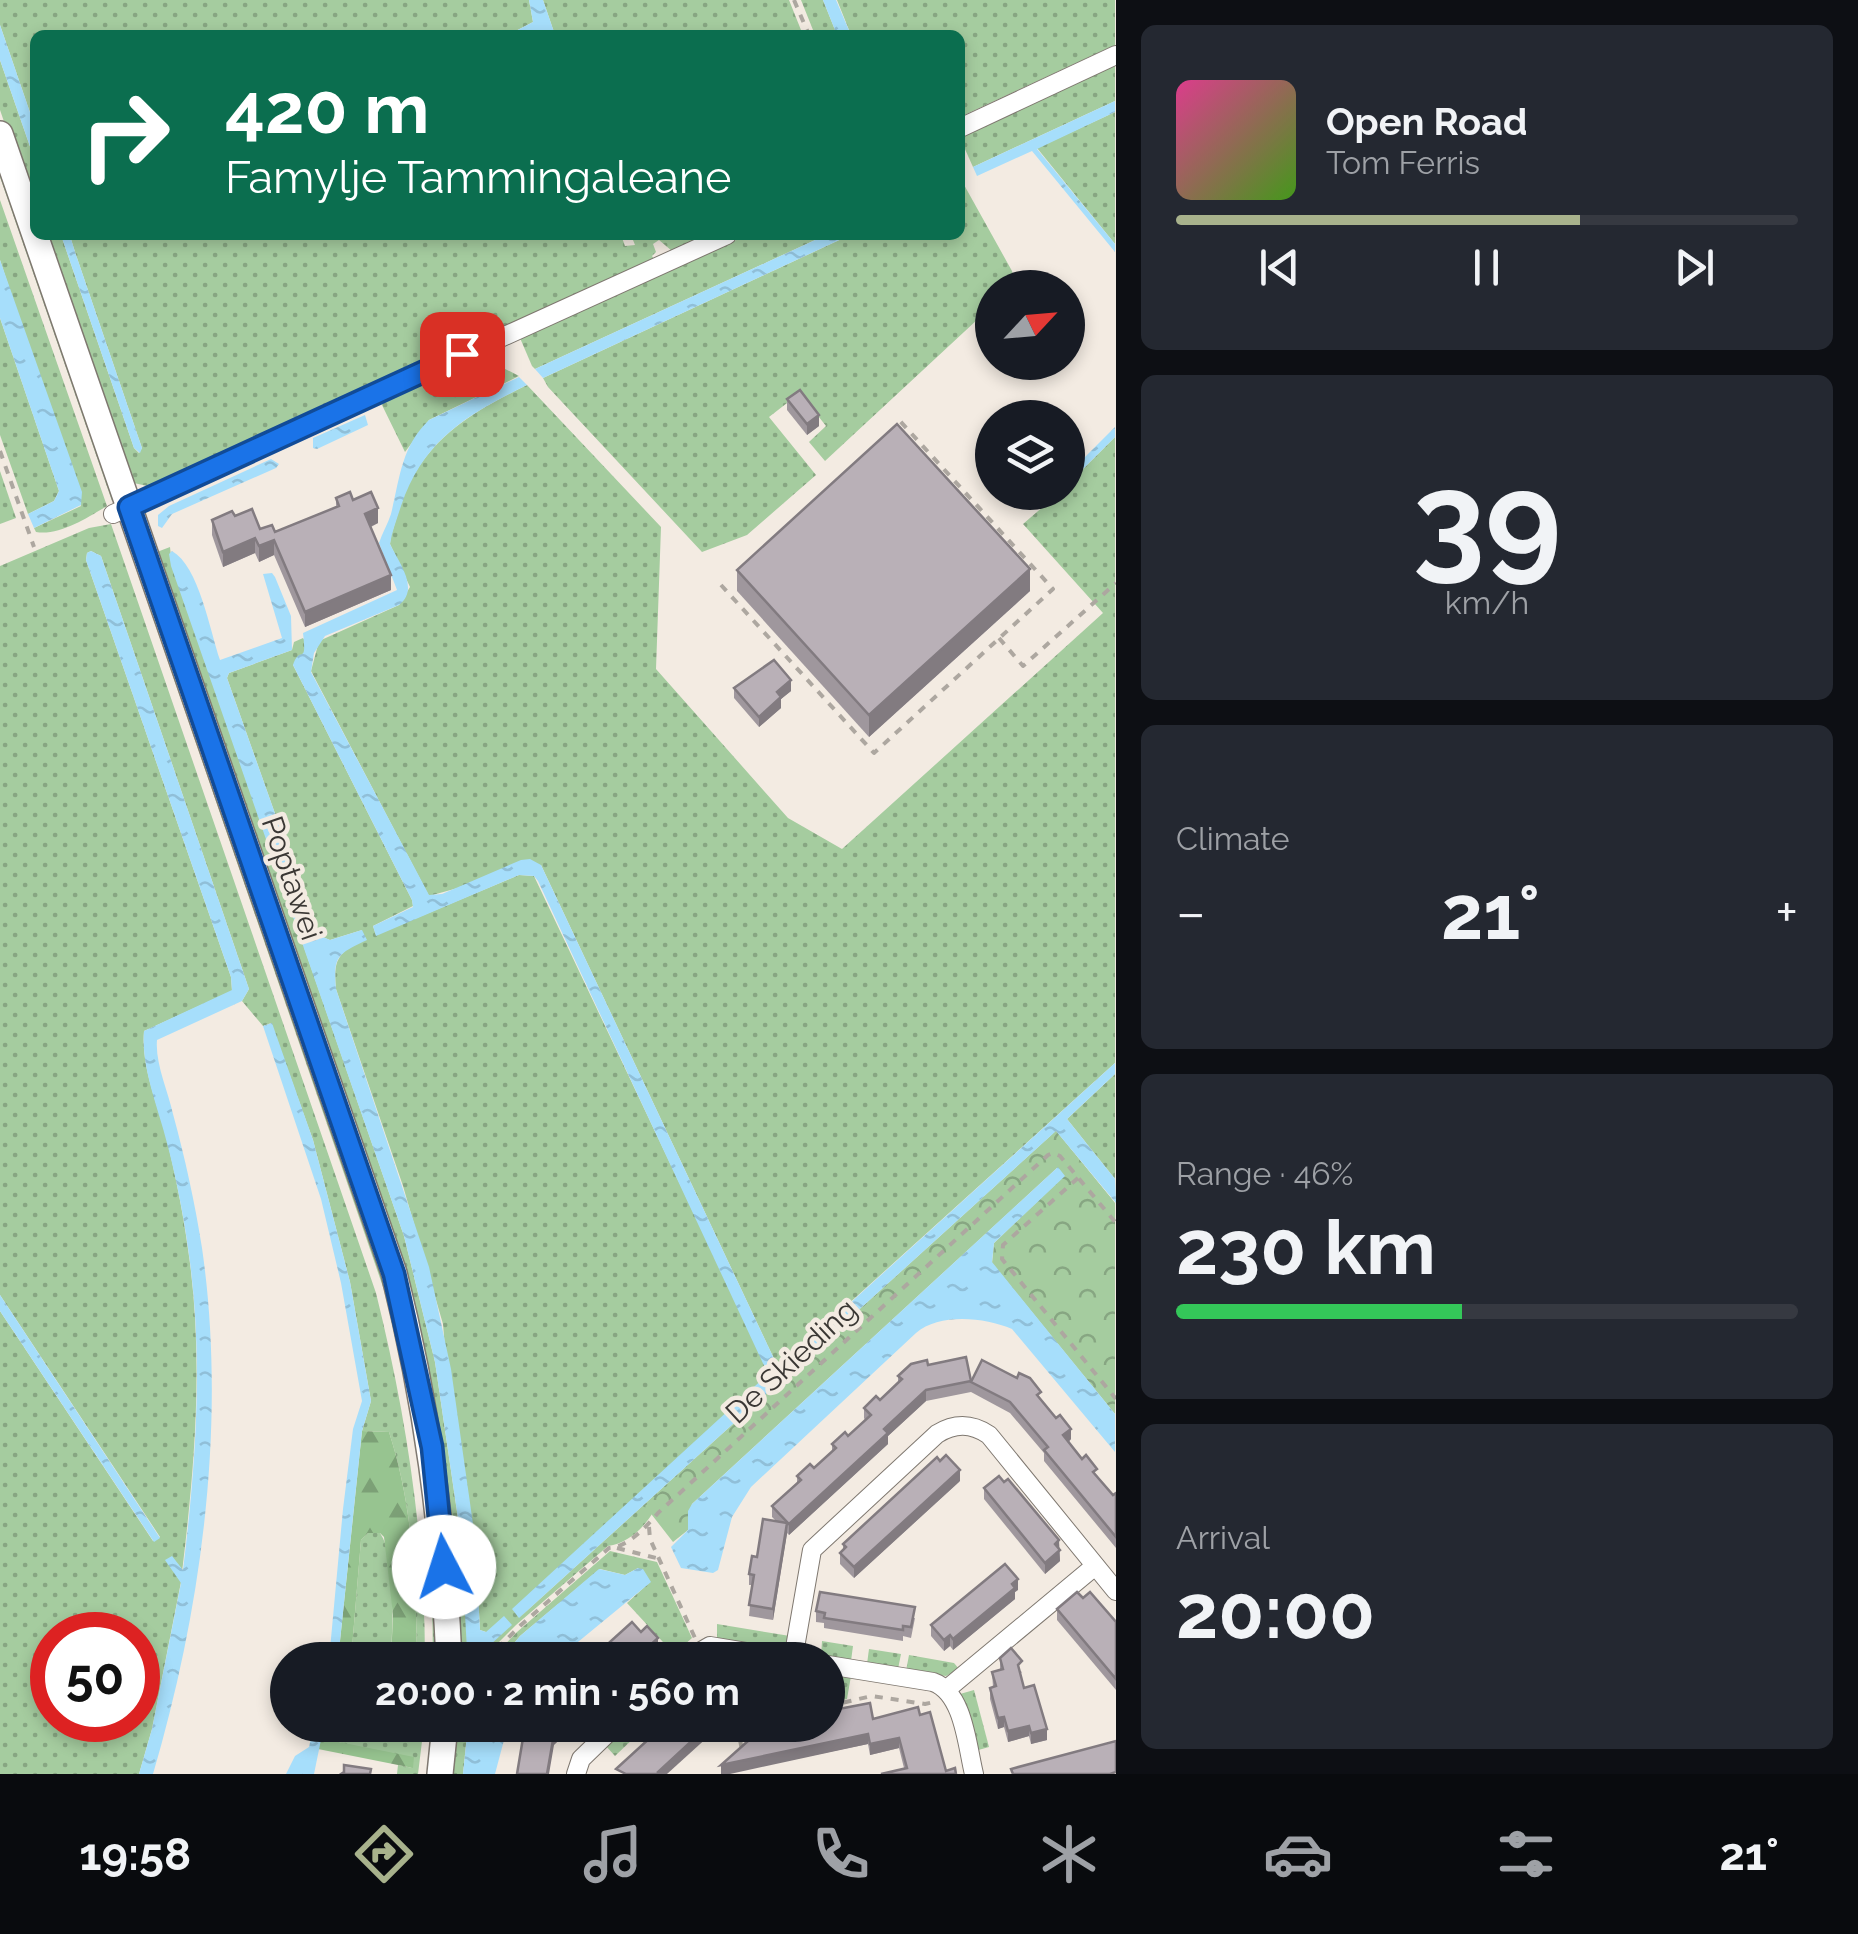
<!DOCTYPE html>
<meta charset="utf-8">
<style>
:root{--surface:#171b24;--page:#242831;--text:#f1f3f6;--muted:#9ea1a6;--line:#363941;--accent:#a8b28c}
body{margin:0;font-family:Raleway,sans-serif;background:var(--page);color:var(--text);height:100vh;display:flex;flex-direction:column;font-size:38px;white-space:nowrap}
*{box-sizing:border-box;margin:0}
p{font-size:32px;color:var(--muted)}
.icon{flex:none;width:55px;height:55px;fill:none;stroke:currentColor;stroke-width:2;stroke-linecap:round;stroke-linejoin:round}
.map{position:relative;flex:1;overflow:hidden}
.sheet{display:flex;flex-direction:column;gap:25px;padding:25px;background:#0d0f14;width:742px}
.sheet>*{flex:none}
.hud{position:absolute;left:30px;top:30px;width:935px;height:210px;border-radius:15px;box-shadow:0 5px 15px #0003;background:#0b6e4f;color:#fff;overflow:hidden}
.needle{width:65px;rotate:64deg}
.buttons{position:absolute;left:975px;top:270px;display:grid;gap:20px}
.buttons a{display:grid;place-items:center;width:110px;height:110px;border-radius:50%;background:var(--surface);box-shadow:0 5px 15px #0003;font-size:50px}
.speed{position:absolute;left:30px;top:1612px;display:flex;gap:20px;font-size:50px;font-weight:700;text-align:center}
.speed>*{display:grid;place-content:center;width:130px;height:130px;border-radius:50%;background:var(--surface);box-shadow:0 5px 15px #0003;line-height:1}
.speed .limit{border:15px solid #d22;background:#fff;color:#111}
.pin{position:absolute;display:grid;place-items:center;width:85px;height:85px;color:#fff;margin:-42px;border-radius:20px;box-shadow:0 5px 15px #0006}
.me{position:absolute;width:110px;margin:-55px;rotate:355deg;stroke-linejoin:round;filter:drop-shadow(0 0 8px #0008)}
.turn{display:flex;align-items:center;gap:35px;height:210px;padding:0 30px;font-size:45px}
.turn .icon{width:130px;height:130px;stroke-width:2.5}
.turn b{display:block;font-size:70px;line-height:85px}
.big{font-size:75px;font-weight:700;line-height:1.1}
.sheet .card{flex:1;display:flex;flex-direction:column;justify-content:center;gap:15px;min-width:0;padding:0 35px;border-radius:15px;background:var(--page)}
.sheet .dial{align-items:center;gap:0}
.dial b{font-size:130px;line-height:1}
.song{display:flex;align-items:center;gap:30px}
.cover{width:120px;height:120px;border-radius:15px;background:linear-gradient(135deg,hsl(330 70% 55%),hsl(100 70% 35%))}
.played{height:10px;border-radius:5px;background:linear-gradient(90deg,var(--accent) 65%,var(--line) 65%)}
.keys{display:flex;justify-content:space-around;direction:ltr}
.heat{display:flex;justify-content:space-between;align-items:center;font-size:55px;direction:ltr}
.charge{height:15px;border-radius:8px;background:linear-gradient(90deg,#34c759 46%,var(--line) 0)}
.trip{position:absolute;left:270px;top:1642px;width:575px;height:100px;border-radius:50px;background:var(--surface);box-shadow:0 5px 15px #0003;font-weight:700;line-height:100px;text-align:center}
.menu{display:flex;height:160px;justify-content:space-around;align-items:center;background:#090b0e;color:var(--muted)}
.menu .icon{width:70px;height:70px}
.menu .on{color:var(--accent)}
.menu b{font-size:45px;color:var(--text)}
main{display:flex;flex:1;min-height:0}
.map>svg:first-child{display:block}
.grass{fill:url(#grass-dots);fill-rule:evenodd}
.forest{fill:url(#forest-firs)}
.park{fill:url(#park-crowns)}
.water{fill:url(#water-ripples)}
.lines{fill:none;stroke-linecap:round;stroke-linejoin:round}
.street-casing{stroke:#7f7870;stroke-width:20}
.secondary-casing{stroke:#7f7870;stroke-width:28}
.path{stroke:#ada7a0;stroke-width:4;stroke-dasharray:8 8;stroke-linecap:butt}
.street{stroke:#fff;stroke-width:18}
.secondary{stroke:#fff;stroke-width:25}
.wall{fill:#9f979d}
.shaded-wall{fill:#827b80}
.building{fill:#b9b0b7;stroke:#827b80;stroke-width:2.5}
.route-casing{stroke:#114b97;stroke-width:25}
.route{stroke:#1a73e8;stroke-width:18}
.labels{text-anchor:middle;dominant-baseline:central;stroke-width:9;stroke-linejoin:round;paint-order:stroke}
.street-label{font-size:30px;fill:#3a3734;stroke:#f3ebe2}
</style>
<main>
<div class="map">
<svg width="1116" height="1774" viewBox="0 0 1116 1774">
<defs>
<pattern id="grass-dots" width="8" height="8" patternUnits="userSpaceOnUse" patternTransform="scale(2.5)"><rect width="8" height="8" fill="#a5cc9f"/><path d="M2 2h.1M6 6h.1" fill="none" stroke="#87a682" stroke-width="1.8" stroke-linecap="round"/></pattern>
<pattern id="forest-firs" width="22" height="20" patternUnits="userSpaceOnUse" patternTransform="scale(2.5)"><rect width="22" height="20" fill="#97c490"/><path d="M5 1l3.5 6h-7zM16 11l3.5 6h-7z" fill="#7ca076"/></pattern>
<pattern id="park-crowns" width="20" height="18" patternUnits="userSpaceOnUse" patternTransform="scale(2.5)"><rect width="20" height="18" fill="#a5cc9f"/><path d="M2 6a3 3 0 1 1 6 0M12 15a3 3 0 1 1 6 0" fill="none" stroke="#87a682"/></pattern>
<pattern id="water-ripples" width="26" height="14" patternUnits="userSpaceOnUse" patternTransform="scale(2.5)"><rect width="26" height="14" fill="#a6defb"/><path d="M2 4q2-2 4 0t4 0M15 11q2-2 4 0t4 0" fill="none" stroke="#90bfd8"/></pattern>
</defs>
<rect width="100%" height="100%" fill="#f3ebe2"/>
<g class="grass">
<polygon points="0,0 529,0 533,22 508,35 35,35 35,127 0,25"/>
<polygon points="543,0 789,0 803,35 555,35"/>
<polygon points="801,0 823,0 837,35 815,35"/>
<polygon points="837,0 1115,0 1115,45 960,117 960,35 851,35"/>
<polygon points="0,60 35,161 35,211 0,110"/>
<polygon points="1115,65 1115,101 973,167 960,138"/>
<polygon points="1115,112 1115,244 1037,148"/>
<polygon points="0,157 114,500 112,501 0,177"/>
<polygon points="963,183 1012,271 1015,285 992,288 992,306 825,461 809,442 826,426 800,393 769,417 816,475 747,535 702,552 548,387 543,378 850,235 960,235 960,184"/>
<path d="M0 200 107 506C87 518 59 536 36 532L34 528 81 506 0 260Z"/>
<polygon points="43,235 61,235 134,448 139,453 142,448 75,252 71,239 73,235 621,235 625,246 635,245 631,235 706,235 672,251 659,240 653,244 656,252 652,256 654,259 152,487 129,482"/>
<polygon points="747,235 826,235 535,369 532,366 520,338"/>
<polygon points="0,318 59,491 54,501 28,514 0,435"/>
<polygon points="480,356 519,376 429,420 405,452 381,403"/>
<path d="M527 385 661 527 656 669 788 818 842 849 1103 613 1023 524 1059 493 1068 492V484L1115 437V1063L783 1363H776L541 865 429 896 311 671 319 641 399 605 410 587 390 544 391 535C398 516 402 493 413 476 440 430 480 408 527 385Z"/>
<polygon points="0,471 16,518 0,524"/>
<path d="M111 524 376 1293C406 1414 425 1535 425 1660H417C416 1582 413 1506 389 1432L362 1431 371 1401 350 1282 313 1140 271 1023 263 1026 242 1001 249 989 101 556 91 551 87 553 86 560 231 977 232 991 144 1031C141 1066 157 1103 166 1136 175 1173 183 1212 188 1249 204 1356 195 1465 182 1572L166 1560 181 1582 152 1729 139 1774H0V1311L153 1541 160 1537 0 1295V566L89 528ZM52 1635H138V1720H52Z"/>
<path d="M121 525 125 528 388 1289 428 1492 438 1660H433C433 1535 414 1412 384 1290Z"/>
<path d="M170 547 172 566 404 1236 435 1362 460 1532 443 1324 403 1186 336 989C332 950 344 959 362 930L330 940 318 935 227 678 229 673 292 650 294 642 303 638 307 644 305 653 293 665 412 900 413 906 373 926 376 935 519 875 534 876 768 1370 767 1377 520 1617 1056 1131 1115 1203 1062 1153 652 1514C643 1529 626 1544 608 1546L516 1625 481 1660H458L443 1467 157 552ZM475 1540 480 1630 486 1632 467 1650Z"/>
<polygon points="1115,1074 1115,1179 1067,1119"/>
<path d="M368 1533H380C398 1560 392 1627 391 1660H351L361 1540Z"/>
<polygon points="610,1551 657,1562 692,1638 674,1654 627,1603 650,1582 638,1568 625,1575 600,1569 520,1636 500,1660 490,1660 517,1632"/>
<polygon points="717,1624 790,1636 783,1646 777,1648 717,1639"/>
<polygon points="822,1641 853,1646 851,1661 821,1657"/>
<polygon points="869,1649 901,1654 898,1669 867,1664"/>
<polygon points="909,1655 954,1663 959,1669 946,1676 906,1671"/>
<polygon points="828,1673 851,1676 847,1699 828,1703"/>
<polygon points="974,1690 989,1747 975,1751 960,1694"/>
<polygon points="342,1725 424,1725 418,1774 397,1774 398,1765 413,1768 339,1742"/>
<polygon points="451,1725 468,1725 463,1774 447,1774"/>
<polygon points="627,1725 637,1735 615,1756 605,1745"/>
</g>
<g class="forest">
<path d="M362 1431 389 1432C413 1506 416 1582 417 1660H391L393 1615 384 1537 380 1533H368L361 1540 351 1660H338Z"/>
<polygon points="324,1725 342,1725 339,1742 414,1757 413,1768 318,1749"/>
</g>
<polygon class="park" points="1056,1131 1115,1203 1115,1414 992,1263 994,1243 1064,1176 1057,1168 692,1504 688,1530 673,1542 645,1506"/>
<g class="water">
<polygon points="529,0 543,0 555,35 508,35 533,22"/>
<polygon points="823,0 836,0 851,35 837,35"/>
<polygon points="0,25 35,127 35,161 0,60"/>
<polygon points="1115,101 1115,112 1037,149 1115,244 1115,252 1032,151 977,176 973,167"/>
<polygon points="61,235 73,235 71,239 75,252 142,448 140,453 134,448"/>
<polygon points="826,235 850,235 543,378 535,369"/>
<polygon points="0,260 82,492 81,505 34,528 28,514 54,501 59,491 0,318"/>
<path d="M519 377 527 385C467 415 424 439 401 506 397 519 392 531 390 544 399 563 420 589 399 605L325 636 314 653 311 672 429 895 442 894 521 860 530 859 541 865 776 1363H784L1115 1063V1074L1067 1119 1115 1179 1116 1203 1056 1131 519 1618 512 1609 768 1374 538 881 534 876 519 875 376 936 373 926 413 907 412 900 293 665C300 644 307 667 303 633L397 590 379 543C382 533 388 524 391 514 400 478 401 447 429 420Z"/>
<polygon points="365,415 368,425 317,449 313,448 313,438"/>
<polygon points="1115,427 1115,437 1068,484 1068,474"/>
<polygon points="271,459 279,464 276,468 172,514 162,528 158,526 158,515 169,506"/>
<path d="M91 551 101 556 249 989 242 1001 157 1040C155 1063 168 1091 173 1114 185 1158 195 1203 202 1248 227 1420 202 1608 153 1774H139L152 1729 181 1583 165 1560 172 1556 183 1570C196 1464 204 1354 188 1248 183 1213 176 1177 167 1143 158 1107 141 1068 144 1031L232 990 231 977 86 560 87 553Z"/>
<path d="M172 551C199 566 210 631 220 660L282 638 263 574 272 573 275 577 291 616 292 650 229 673 227 678 318 935 330 940 362 930 367 940C338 954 333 955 336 989L429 1267 451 1369 474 1531 460 1532 435 1362 404 1236 171 566 169 554Z"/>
<polygon points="272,1023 313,1140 350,1282 371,1401 362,1431 338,1660 329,1660 343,1509 353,1429 362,1401 341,1283 321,1199 263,1026"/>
<path d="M1058 1167 1065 1176 994 1243 992 1262 1115 1414V1452L1012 1329C984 1317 939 1313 916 1333L751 1487 732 1517 718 1570 713 1573 681 1568 671 1547 688 1530V1511L692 1504Z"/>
<polygon points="0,1295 160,1538 154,1542 0,1311"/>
<polygon points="475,1540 480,1630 486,1632 504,1616 512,1625 477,1657 467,1650 461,1544"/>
<polygon points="638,1568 643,1569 651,1582 556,1660 500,1660 520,1636 599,1569 625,1575"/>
<polygon points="314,1725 324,1725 314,1774 286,1774 295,1756 309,1747"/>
<polygon points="468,1725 508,1725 495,1774 463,1774"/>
</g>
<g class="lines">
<defs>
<g id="street">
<polyline points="960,128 1116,55"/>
<polyline points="113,514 727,235"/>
<path d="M793 1659 812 1550 937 1434C955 1423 971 1423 989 1435L1116 1591"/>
<polyline points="686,1660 710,1646 796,1660"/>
<path d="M828 1665 933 1682C964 1693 967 1746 974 1774"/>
<polyline points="947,1689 1095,1566"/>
<polyline points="576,1774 581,1759 616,1725"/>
</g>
<g id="secondary">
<path d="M0 134 394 1273C427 1404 443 1525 449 1660"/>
<polyline points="440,1774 445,1725"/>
</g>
</defs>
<use href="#street" class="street-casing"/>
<use href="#secondary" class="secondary-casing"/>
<g class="path">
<polyline points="794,0 809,35"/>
<polyline points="0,451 34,547"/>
<polyline points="721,585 874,753 1053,589 900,421"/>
<polyline points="999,638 1023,666 1116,583"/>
<polyline points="1078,1178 1003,1245 1002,1259 1116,1399"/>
<polyline points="649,1527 650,1539 695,1638"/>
<polyline points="617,1548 656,1558"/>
<path d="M486 1660 521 1625 609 1548C628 1547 646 1527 658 1513L1048 1155 1053 1153 1060 1156 1116 1223"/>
<polyline points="828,1706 872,1696 925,1704 934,1702"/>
<polyline points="737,1725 742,1750"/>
</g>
<use href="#street" class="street"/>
<use href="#secondary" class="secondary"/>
</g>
<g class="wall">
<polygon points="787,399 819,426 807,435 787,410"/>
<polygon points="336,498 353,500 378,523 371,527 391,590 305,627 274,555 259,562 255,553 223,567 212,535 212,520 275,532 336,507"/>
<polygon points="737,570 1030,591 869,737 737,591"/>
<polygon points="734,688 791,691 781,699 781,708 759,727 734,698"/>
<polygon points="928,1365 971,1382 1041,1400 1071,1439 1069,1442 1113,1495 1116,1493 1116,1548 1044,1461 1044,1453 1010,1413 971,1392 926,1401 888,1436 888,1444 789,1535 787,1533 773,1620 749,1616 752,1585 749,1585 749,1574 776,1521 772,1517 772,1506 797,1483 797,1476 814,1468 832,1451 832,1444 848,1436 865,1420 864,1418 864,1408 880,1400 898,1383 898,1376"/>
<polygon points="960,1481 854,1578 840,1564 840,1553 843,1550 843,1544"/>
<polygon points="984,1488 1059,1548 1060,1561 1045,1574 984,1499"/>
<polygon points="1018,1590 1015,1592 1015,1599 953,1650 950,1646 944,1651 931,1636 931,1625"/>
<polygon points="1083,1598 1116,1622 1116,1690 1057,1620 1057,1609"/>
<polygon points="816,1611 915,1618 911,1638 903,1636 903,1641 824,1628 824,1623 816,1622"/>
<polygon points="1000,1658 1022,1672 1020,1674 1024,1688 1047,1740 1031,1744 1029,1736 1008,1742 1004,1727 998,1729 990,1699 990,1688 993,1687 992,1672 1000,1669"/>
<polygon points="920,1715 946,1771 904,1768 899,1748 870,1755 868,1744 721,1774 746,1742 746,1733 752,1732 752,1725 828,1725"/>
</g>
<g class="shaded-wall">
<polygon points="819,415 819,426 807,435 807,424"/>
<polygon points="378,508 378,523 365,529 365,514"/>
<polygon points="255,538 255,553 223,567 223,552"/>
<polygon points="274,540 274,555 259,562 259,546"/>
<polygon points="1030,569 1030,591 869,737 869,715"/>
<polygon points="391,575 391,590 305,627 305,612"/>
<polygon points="791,680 791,691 781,699 781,708 759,727 759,717 777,692"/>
<polygon points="926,1390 926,1401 888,1436 888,1444 789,1535 789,1524 884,1429"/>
<polygon points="1071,1429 1071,1439 1063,1446 1063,1435"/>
<polygon points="960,1470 960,1481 854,1578 854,1567"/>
<polygon points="787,1523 787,1534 773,1620 773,1609"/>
<polygon points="1059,1540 1060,1561 1045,1574 1045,1563 1055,1544"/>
<polygon points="1018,1579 1018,1590 1015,1592 1015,1599 953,1650 953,1639"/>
<polygon points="950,1635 950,1646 944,1651 944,1640"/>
<polygon points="658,1638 658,1649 646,1660 634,1660"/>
<polygon points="1004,1717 1004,1727 998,1729 998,1718"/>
<polygon points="563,1725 575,1725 554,1745 549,1774 547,1774 554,1734"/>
<polygon points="709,1725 721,1725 667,1774 658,1774 658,1772"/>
<polygon points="1029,1726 1029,1736 1008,1742 1008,1731"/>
<polygon points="1047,1729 1047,1740 1031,1744 1031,1733"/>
<polygon points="868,1734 868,1744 730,1774 721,1774 721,1765"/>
<polygon points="899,1738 899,1748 870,1755 870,1744"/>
</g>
<g class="building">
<polygon points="800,390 819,415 807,424 787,399"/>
<polygon points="897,424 1030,569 869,715 737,570"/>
<polygon points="350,492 353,500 371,492 378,508 365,514 391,575 305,612 274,540 259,546 255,538 223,552 212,520 232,511 235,516 252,509 260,529 272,525 275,532 339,506 336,498"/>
<polygon points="774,660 791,680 777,692 781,697 759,717 734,688"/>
<polygon points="966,1357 971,1381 926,1390 884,1429 888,1433 789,1524 772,1506 801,1480 797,1476 810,1464 814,1468 836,1448 832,1444 845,1432 848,1436 871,1415 864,1408 876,1396 880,1400 902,1379 898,1376 911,1364 927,1360 928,1365"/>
<polygon points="982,1360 1017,1378 1019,1373 1030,1378 1041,1392 1037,1395 1056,1418 1060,1415 1071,1429 1063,1435 1082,1459 1086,1455 1097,1469 1093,1472 1113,1495 1116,1493 1116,1537 1044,1450 1048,1447 1010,1402 971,1382"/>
<polygon points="946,1455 960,1470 854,1567 840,1553 846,1547 843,1544 937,1457 940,1461"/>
<polygon points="999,1476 1004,1482 1008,1479 1059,1540 1055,1544 1060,1550 1045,1563 984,1488"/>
<polygon points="763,1519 787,1523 773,1609 749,1605 754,1575 749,1574 752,1556 757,1557"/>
<polygon points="1005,1564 1018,1579 1012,1584 1015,1588 953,1639 950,1635 944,1640 931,1625"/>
<polygon points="820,1592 915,1607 911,1627 903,1626 903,1630 824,1618 825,1613 816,1611"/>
<polygon points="1077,1592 1083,1598 1090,1592 1116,1622 1116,1679 1057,1609"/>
<polygon points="632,1622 641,1632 647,1626 658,1638 634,1660 590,1660"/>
<polygon points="1011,1648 1022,1661 1018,1665 1024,1688 1034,1685 1047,1729 1031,1733 1029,1726 1008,1731 1004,1717 998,1718 990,1688 996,1686 992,1672 1003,1669 1000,1658"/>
<polygon points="870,1703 873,1719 918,1707 920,1715 930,1712 946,1771 955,1768 956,1774 881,1774 907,1768 899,1738 870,1744 868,1734 721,1765 748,1741 746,1733 754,1731 752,1725 828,1725 828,1711"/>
<polygon points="540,1725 563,1725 554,1734 547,1774 517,1774 523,1738 526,1739"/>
<polygon points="659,1725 709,1725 658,1772 660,1774 626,1774 616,1769 662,1727"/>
<polygon points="1116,1741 1116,1772 1110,1774 1013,1774 1011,1769"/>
<polygon points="344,1765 371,1769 370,1774 341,1774 344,1772"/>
</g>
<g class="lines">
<defs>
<polyline id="route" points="444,1567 432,1447 394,1274 129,507 462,354"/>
</defs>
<use href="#route" class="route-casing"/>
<use href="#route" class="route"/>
</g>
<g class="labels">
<g class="street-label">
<text transform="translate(292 878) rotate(71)">Poptawei</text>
<text transform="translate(791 1361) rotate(-43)">De Skieding</text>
</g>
</g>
</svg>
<div class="buttons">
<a><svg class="needle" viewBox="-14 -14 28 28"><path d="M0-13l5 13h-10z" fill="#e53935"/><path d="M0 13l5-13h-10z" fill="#9ea1a6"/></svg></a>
<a><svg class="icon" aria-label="layers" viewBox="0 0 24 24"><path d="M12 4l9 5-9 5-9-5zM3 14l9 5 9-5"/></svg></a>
</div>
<div class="speed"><div class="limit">50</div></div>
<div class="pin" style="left:462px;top:354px;background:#d93025"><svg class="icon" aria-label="arrive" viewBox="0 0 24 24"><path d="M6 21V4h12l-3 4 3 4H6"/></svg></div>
<svg class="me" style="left:444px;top:1567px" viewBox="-20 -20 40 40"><circle r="19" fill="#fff"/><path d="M0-13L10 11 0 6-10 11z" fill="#1a73e8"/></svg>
<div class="trip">20:00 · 2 min · 560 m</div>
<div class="hud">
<div class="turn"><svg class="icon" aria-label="right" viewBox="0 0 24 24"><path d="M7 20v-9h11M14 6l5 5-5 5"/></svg><div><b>420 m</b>Famylje Tammingaleane</div></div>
</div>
</div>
<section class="sheet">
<div class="card">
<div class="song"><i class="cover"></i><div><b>Open Road</b><p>Tom Ferris</p></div></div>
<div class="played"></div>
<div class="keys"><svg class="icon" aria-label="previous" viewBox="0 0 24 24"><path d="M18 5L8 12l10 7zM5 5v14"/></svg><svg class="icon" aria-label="pause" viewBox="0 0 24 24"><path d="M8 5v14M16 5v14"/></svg><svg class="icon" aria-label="next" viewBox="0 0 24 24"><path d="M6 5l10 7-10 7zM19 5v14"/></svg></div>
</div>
<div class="card dial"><b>39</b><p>km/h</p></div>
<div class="card"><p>Climate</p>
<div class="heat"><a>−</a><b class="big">21°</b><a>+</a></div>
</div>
<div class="card"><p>Range · 46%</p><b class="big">230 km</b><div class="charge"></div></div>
<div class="card"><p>Arrival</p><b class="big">20:00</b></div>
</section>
</main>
<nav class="menu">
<b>19:58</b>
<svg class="icon on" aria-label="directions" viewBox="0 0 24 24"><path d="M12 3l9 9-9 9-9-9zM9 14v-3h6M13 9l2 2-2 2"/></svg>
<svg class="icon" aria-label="music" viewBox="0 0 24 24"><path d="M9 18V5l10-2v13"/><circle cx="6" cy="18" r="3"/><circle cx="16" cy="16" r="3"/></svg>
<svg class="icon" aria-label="phone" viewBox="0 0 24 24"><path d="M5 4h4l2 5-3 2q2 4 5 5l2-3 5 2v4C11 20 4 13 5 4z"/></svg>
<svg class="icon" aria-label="climate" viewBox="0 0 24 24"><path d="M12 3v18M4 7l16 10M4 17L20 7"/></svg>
<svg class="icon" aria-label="car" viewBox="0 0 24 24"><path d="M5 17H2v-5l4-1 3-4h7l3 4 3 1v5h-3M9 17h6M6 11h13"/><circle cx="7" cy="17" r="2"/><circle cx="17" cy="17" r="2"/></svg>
<svg class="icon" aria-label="filters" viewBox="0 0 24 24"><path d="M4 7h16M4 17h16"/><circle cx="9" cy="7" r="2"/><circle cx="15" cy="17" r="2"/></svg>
<b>21°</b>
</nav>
